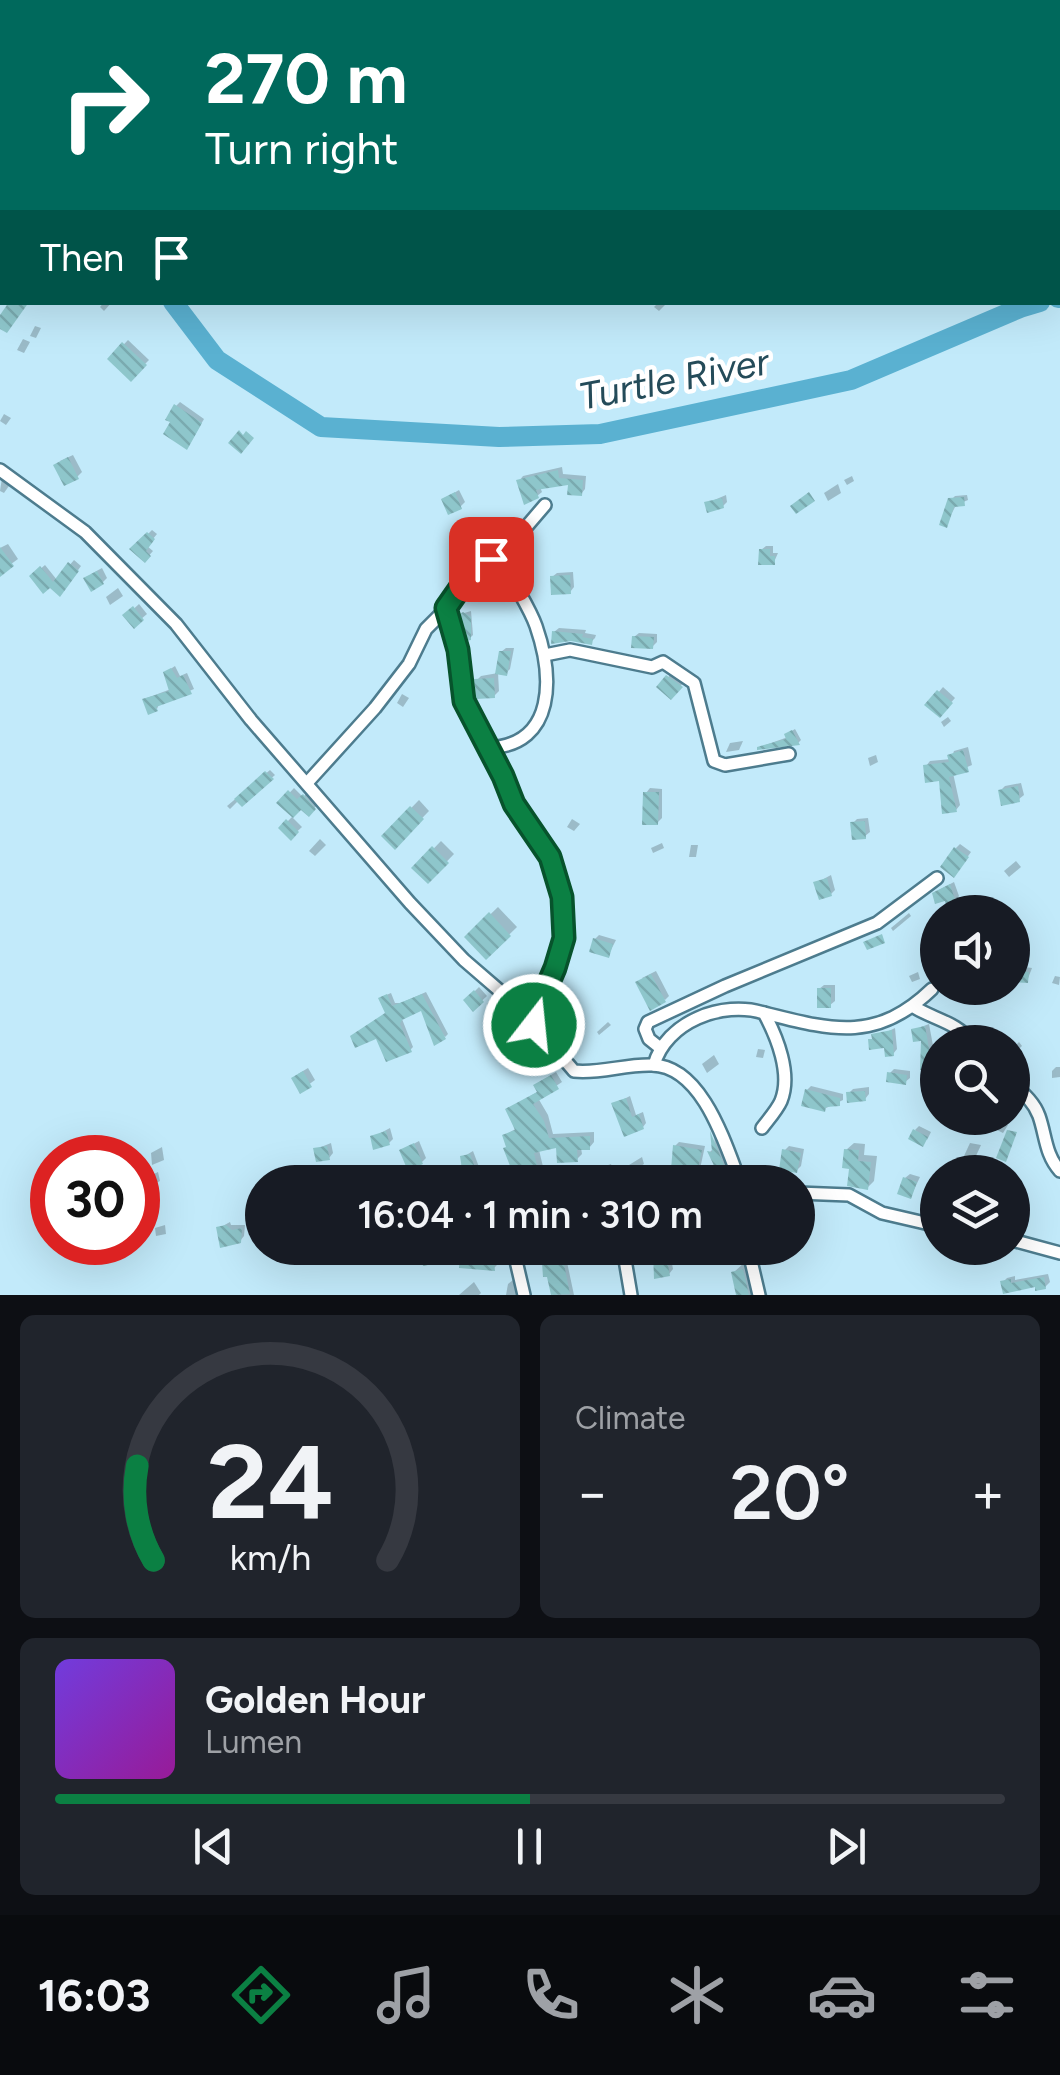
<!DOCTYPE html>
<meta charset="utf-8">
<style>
:root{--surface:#171b24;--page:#20242c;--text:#f1f3f6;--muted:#9ea1a6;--line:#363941;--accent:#0b8043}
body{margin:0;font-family:Figtree,sans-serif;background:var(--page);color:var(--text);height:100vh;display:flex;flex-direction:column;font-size:38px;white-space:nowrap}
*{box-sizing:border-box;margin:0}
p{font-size:32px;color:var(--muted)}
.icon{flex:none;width:55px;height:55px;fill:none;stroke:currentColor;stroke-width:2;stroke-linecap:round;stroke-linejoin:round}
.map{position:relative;height:1295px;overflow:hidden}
.panel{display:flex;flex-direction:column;gap:20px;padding:20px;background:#0d0f14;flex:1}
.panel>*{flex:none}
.guide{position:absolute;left:0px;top:0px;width:1060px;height:305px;box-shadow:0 10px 40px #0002;background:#00695c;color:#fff;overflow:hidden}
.fabs{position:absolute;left:920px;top:895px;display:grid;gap:20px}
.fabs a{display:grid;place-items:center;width:110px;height:110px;border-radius:50%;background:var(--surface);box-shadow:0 10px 40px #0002;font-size:50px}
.speed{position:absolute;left:30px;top:1135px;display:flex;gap:20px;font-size:50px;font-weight:700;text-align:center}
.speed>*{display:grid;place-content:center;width:130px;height:130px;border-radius:50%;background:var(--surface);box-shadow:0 10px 40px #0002;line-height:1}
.speed .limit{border:15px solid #d22;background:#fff;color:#111}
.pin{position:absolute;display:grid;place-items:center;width:85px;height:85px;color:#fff;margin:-42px;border-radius:20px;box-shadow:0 5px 15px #0006}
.me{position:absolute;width:110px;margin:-55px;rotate:16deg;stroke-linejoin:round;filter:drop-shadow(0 0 8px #0008)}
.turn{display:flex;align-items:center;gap:35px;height:210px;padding:0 40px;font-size:45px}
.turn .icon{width:130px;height:130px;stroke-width:2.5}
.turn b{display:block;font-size:70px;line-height:85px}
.then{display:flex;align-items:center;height:95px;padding:0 40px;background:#0003;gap:20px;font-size:38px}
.big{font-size:75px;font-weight:600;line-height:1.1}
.panel .card{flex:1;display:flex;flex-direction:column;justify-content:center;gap:15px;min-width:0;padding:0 35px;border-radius:15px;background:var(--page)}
.panel .dial{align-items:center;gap:0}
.dial svg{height:260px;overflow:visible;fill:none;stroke:var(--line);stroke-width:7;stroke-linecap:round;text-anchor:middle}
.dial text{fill:var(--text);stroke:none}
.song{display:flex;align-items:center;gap:30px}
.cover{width:120px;height:120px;border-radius:15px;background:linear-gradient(135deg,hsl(260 70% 55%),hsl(300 70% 35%))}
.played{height:10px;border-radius:5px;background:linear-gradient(90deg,var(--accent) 50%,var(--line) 50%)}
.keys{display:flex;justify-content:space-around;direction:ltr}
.heat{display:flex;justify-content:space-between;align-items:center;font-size:55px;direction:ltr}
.panel .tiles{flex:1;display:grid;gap:20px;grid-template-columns:1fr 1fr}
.card:last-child{grid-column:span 2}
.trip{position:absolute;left:245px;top:1165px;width:570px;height:100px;border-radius:50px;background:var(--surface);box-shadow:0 10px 40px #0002;font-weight:600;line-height:100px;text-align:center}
.tabs{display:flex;height:160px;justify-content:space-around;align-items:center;background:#090b0e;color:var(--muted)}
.tabs .icon{width:70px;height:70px}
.tabs .active{color:var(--accent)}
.tabs b{font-size:45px;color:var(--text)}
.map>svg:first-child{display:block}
.shadow{fill:#0003}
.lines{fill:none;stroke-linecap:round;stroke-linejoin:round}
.river{stroke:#5ab1d1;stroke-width:20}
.building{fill:url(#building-back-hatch)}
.minor-casing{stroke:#4d7c8e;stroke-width:16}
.minor{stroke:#fff;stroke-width:11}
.route-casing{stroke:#07532c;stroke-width:25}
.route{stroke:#0b8043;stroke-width:18}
.labels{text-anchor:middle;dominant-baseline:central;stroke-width:9;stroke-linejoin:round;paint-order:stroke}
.water-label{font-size:38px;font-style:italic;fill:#244b59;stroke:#fff}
</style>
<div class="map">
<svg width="1060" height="1295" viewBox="0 0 1060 1295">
<defs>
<pattern id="building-back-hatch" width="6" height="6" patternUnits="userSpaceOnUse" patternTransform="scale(2.5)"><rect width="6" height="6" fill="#8ec6cb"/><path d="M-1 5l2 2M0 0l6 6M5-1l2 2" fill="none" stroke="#7aaaaf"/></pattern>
</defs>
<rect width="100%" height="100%" fill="#c2eafa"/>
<g class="shadow">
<polygon points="219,0 245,0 245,2 220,2"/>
<polygon points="700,0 739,0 742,2 697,2"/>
<polygon points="104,302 112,302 104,311 100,307"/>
<polygon points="668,302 659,311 654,307 659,302"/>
<polygon points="35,326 41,328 36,338 30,336"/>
<polygon points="23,339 30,342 24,353 17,350"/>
<polygon points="128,340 149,360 131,378 110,359"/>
<polygon points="180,402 204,419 190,443 176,406"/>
<polygon points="4,414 11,418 6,425 0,421"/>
<polygon points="73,455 82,472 77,477 60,461"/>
<polygon points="562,467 563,474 586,476 585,489 581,494 571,482 540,487 542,492 537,496 519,481 523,476"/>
<polygon points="852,476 854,481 847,485 844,480"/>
<polygon points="2,478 11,483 4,493 0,491"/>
<polygon points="838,484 841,493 828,501 824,493"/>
<polygon points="459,490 465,502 460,507 444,499"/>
<polygon points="726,495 727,502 723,506 707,503"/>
<polygon points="967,495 968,500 956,505 946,525 951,500 955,496"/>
<polygon points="152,530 157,534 147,546 153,551 145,560 133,549"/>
<polygon points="8,544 18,559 0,572 0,548"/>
<polygon points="766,546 773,546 773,553 778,553 774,562 761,550"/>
<polygon points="74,560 81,566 63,591 32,576 45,565 57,580"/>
<polygon points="102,568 107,578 103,582 91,574"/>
<polygon points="573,572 574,587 570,592 552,577 557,573"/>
<polygon points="118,588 123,596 110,605 106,597"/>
<polygon points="139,604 147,614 134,625 126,616"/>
<polygon points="471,611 473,635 470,638 464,613"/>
<polygon points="559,628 586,630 585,633 596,635 595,638 591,642 554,632"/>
<polygon points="639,633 657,634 657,642 652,647 634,637"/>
<polygon points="506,648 514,648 510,669 506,673 501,652"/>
<polygon points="175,666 180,676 187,673 194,689 159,704 157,709 144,699 171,689 169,670"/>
<polygon points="498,673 499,691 494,696 477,680 481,676"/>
<polygon points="672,673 685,681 671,697 659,687"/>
<polygon points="943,687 955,698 940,715 928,705"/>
<polygon points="402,694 409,698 403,707 397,703"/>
<polygon points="948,717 951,721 944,727 941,722"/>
<polygon points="795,729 801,740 798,743 760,747 788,737 790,732"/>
<polygon points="743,741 739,750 726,752 730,743"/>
<polygon points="968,747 972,765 953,773 960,805 956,810 941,778 926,766 930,761 951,759 954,751"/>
<polygon points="876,755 878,762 870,766 868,758"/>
<polygon points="270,770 275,775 242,804 239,800 230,809 227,806"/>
<polygon points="1021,783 1024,795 1019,799 1001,790 1005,786"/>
<polygon points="294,788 303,797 308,792 319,803 309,814 301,806 280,803"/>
<polygon points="650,788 662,789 662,818 657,823 646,793"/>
<polygon points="419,800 429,811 395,846 384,836"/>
<polygon points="292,817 302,827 291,837 281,828"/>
<polygon points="868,818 870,832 865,836 853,823 857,819"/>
<polygon points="572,819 580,824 574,831 567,827"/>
<polygon points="320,839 326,845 315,856 309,851"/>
<polygon points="441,841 454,854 428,881 415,868"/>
<polygon points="662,843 664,848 653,853 651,848"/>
<polygon points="960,844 971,852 958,870 956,848"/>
<polygon points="691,845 698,845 696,857 689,857"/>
<polygon points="1016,861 1021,867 1009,877 1004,871"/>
<polygon points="831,875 835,890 831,894 816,883"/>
<polygon points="954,882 959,896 955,901 939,890"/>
<polygon points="498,907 517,927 486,957 467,937"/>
<polygon points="909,913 911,916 893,931 891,928"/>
<polygon points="1012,923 1024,936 1015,947 1012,945"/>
<polygon points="599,935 616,940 608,956 595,939"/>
<polygon points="1018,966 1032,968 1027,981 1013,971"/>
<polygon points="656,971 669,996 665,1000 642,978"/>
<polygon points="918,972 920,979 912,982 909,976"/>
<polygon points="1055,976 1060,977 1059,985 1052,983"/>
<polygon points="824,985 835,985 835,1001 830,1005 819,989"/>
<polygon points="479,987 487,996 474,1008 466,1000"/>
<polygon points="426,992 448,1034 445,1037 422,1007 402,1019 413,1047 410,1050 384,996 391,993 395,1003 401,1003"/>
<polygon points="497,993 502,997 491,1008 487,1004"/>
<polygon points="517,1017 520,1020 522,1018 536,1044 541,1041 544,1045 518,1063 504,1027"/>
<polygon points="608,1022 611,1025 599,1035 597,1032"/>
<polygon points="929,1024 934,1051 938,1051 936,1068 923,1068 923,1038 913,1030"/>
<polygon points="895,1028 897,1049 893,1054 887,1045 870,1040"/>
<polygon points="1019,1042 1022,1046 1012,1055 1012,1049"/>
<polygon points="758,1049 765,1050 763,1058 756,1057"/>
<polygon points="714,1055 719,1064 707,1073 702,1064"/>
<polygon points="1056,1067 1060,1067 1060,1077 1052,1078 1052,1071"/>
<polygon points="308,1068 315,1080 301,1090 298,1074"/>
<polygon points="894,1069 910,1071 910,1078 905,1082 890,1073"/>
<polygon points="556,1072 562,1082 538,1098 548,1115 553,1134 594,1132 594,1142 589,1148 581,1148 582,1154 576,1160 558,1144 539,1150 545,1175 549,1174 551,1182 505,1182 511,1174 516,1175 505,1135 517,1128 508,1109 539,1091 541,1081"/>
<polygon points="811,1086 843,1094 843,1100 824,1109 807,1090"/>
<polygon points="869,1087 869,1094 865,1099 849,1093 853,1089"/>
<polygon points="630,1096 636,1115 643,1112 646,1123 643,1127 614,1104"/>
<polygon points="1002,1122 1008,1125 1003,1133 997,1130"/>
<polygon points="919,1126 931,1132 927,1140 915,1130"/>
<polygon points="390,1128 393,1139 389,1143 373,1137"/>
<polygon points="715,1130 736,1182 725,1182 710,1152 714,1148"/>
<polygon points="419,1141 426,1158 422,1162 402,1150"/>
<polygon points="679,1142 705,1146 698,1178 694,1182 685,1181 687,1171 675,1146"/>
<polygon points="331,1143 333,1153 329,1158 316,1149"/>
<polygon points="854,1143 865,1144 864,1155 877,1156 874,1181 867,1188 851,1167 846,1150"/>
<polygon points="970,1143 981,1145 975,1158 964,1156"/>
<polygon points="789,1146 804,1149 801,1166 796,1171 785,1150"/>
<polygon points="162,1147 164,1160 152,1165 151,1153"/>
<polygon points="473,1151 482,1175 478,1179 463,1157"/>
<polygon points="642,1157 644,1164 632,1171 629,1165"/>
<polygon points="611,1164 616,1177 611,1182 589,1182 586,1175 591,1171"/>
<polygon points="158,1172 160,1181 148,1187 146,1178"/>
<polygon points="910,1174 920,1177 911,1196 905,1178"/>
<polygon points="281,1178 291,1178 291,1182 277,1182"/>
<polygon points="452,1179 452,1182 425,1182 428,1180"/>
<polygon points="230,1222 231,1225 245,1225 244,1236 240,1241 219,1228"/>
<polygon points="165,1225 166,1234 156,1236 155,1228"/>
<polygon points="445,1248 447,1255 442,1260 423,1255 428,1250"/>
<polygon points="544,1248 574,1248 574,1257 567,1262 574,1295 553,1295 549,1274 546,1275"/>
<polygon points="659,1248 669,1248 673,1269 669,1274 655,1251"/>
<polygon points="497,1249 498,1264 494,1268 462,1254 467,1250"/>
<polygon points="753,1261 759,1288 768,1295 736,1295 738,1292 734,1272 744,1263"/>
<polygon points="1048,1274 1050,1282 1045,1287 1037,1284 1005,1291 1003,1282 1007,1278 1015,1276 1015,1280"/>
<polygon points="513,1280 519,1295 506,1295 508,1284"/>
<polygon points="474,1282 481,1293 479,1295 459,1295"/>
</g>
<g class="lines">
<g class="river">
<polyline points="0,146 2,148"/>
<polyline points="1058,298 1060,298"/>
<polyline points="173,302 217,360 321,427 499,437 600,434 851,380 1020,308 1040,302"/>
</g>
</g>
<g class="building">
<polygon points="9,302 29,302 7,333 0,329 0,315"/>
<polygon points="122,342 147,365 131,382 107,359"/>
<polygon points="174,404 202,423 187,450 163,434 170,422 165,420"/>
<polygon points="239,430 243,435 246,431 254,438 241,454 228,443"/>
<polygon points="68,457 79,479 64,486 53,465"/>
<polygon points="558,470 559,478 583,480 582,496 567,495 568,485 536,490 539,498 524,505 516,480"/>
<polygon points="455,492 462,509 448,515 441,499"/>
<polygon points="809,492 815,501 796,514 790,506"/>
<polygon points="964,497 965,506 954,507 947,528 939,525 948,498"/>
<polygon points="722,498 724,508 707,513 704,502"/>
<polygon points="147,532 155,539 146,551 151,556 145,563 129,549"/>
<polygon points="0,547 14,566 0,577"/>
<polygon points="759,549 770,549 770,556 775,556 775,565 758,565"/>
<polygon points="68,562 79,571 60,597 50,588 43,594 29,576 40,566 53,582"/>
<polygon points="97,571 104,584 91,592 83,578"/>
<polygon points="570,575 571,594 551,595 550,576"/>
<polygon points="133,606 144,620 134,629 122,615"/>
<polygon points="463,612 471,617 471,640 465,641 458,615"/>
<polygon points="552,631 583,634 582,637 593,639 592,645 571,641 551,644"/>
<polygon points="632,636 654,637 653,649 631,648"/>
<polygon points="499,651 511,651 507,676 495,674"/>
<polygon points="171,668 177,678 183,675 192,694 156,707 158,711 148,715 142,699 169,691 163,672"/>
<polygon points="666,675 683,687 671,700 656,687"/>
<polygon points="494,678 495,698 476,699 474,679"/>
<polygon points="937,690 953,703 940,718 924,705"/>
<polygon points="792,730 800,745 757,750 757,747 786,739 784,734"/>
<polygon points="963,750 969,772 949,777 957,812 942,814 939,781 925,783 923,765 949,762 947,755"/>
<polygon points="265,771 274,779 242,807 234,799"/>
<polygon points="1018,786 1020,802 1001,806 998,790"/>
<polygon points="288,790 297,799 303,794 316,809 309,817 301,810 293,818 276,803"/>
<polygon points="643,792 659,792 658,825 642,825"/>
<polygon points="410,806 424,819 395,850 381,836"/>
<polygon points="286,819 299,832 291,841 278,828"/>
<polygon points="865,821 866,839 852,840 850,822"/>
<polygon points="432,846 449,863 428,884 411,868"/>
<polygon points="954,847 969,857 954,878 940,867"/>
<polygon points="827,878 832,896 819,900 813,882"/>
<polygon points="950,884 956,903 946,906 945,901 935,904 932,893"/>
<polygon points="489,912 511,936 486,960 464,937"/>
<polygon points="882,934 885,943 867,950 863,942"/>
<polygon points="593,938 613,944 609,958 589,952"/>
<polygon points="1012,970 1029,972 1028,983 1012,982"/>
<polygon points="651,974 666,1002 650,1011 635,982"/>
<rect x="817" y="988" width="14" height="20"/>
<polygon points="474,990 484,1002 473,1012 463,1000"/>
<polygon points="387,994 392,1006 422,994 446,1039 434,1046 421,1011 402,1020 400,1024 412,1052 386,1062 376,1039 355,1048 350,1036 385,1013 378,998"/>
<polygon points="512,1019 514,1022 517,1020 524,1029 531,1046 536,1043 541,1052 517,1066 496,1031"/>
<polygon points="925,1026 930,1054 937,1054 937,1070 920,1070 921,1041 913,1042 911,1029"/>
<polygon points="892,1030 894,1056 885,1057 884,1048 869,1050 868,1039 872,1039 871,1034"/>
<polygon points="303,1071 312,1087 300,1094 291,1078"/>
<polygon points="887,1072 907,1075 906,1085 886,1082"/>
<polygon points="551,1075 559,1089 533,1104 544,1121 549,1138 590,1136 590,1150 577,1150 578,1162 557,1163 556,1148 534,1153 541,1182 527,1182 526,1178 516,1181 503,1148 506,1147 502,1135 515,1130 505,1109 537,1092 533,1085"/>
<polygon points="805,1089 840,1098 840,1106 826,1107 825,1112 801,1106"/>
<polygon points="865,1091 866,1101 847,1103 846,1092"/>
<polygon points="626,1098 632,1117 639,1114 644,1129 624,1137 611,1103"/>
<polygon points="913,1129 928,1137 923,1147 908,1139"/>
<polygon points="1007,1130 1017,1132 1006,1162 996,1158"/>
<polygon points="386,1131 390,1145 373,1150 370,1136"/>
<polygon points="710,1131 726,1170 718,1174 707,1151 712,1152"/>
<polygon points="414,1143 423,1164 408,1171 399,1150"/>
<polygon points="673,1145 702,1150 695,1182 682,1182 684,1173 671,1170"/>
<polygon points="327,1146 330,1160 316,1162 313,1148"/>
<polygon points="782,1149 801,1153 797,1173 779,1170"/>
<polygon points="844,1149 859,1150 858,1161 871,1162 868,1190 847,1186 849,1169 842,1168"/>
<polygon points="470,1154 480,1181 464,1182 460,1156"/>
<polygon points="606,1166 612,1182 586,1182 584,1174"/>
<polygon points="903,1177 917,1182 911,1199 897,1194"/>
<polygon points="226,1225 232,1230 242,1228 241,1243 220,1248 216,1227"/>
<polygon points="541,1248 570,1248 571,1264 564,1264 570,1294 551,1295 547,1277 543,1277"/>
<polygon points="665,1248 670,1276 654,1279 653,1250"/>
<polygon points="441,1250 443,1262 423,1266 421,1254"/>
<polygon points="493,1252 495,1271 459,1268 460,1253"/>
<polygon points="743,1269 749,1295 736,1295 731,1272"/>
<polygon points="1044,1277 1046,1289 1035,1291 1035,1287 1003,1294 1000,1281 1011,1279 1011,1283"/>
</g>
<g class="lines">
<defs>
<g id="minor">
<polyline points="208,0 208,2"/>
<polyline points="617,0 620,2"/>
<path d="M0 470 85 532 176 624 251 720 410 903 464 960 522 1010 574 1071C600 1074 625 1064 652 1065 702 1066 725 1143 740 1182"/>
<polyline points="446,609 458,650 464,701 503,776 514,804 550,857 562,897 564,938 555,968 545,989 522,1010"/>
<polyline points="545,655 570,650 652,667 663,662 694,683 714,761 725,765 789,754"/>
<path d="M485 742 488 748C557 745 553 675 536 626 530 609 519 593 511 577"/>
<polyline points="307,783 375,708 409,664 426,629 446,609 467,578 515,540 545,505"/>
<path d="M914 1007C933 1019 959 1023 971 1042"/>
<path d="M764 1013C832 1030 876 1043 932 989"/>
<polyline points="659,1047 649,1039 645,1029 648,1022 725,986 877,923 937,878"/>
<path d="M654 1065C666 1022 722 1000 764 1013 777 1037 792 1074 781 1101 777 1110 768 1120 762 1128"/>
<path d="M1012 1083C1023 1093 1034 1102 1039 1116 1046 1136 1045 1154 1060 1171"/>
<polyline points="798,1193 849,1195 882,1213 938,1226"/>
<polyline points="1012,1240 1060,1253"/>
<polyline points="513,1248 524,1295"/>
<polyline points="623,1248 631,1295"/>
<polyline points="748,1248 759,1295"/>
</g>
</defs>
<use href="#minor" class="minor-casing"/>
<use href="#minor" class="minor"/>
</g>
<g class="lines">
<defs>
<polyline id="route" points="491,559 467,578 446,608 458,650 464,701 503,776 514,804 550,857 562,897 564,938 555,968 546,989 522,1010 534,1025"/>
</defs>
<use href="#route" class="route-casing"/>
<use href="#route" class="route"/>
</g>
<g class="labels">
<g class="water-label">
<text transform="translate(674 379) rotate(-11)">Turtle River</text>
</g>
</g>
</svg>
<div class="fabs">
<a><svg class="icon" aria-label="sound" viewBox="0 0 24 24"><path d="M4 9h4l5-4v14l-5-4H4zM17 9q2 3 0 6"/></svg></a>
<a><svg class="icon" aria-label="search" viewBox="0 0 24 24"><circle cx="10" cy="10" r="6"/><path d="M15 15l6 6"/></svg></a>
<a><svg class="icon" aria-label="layers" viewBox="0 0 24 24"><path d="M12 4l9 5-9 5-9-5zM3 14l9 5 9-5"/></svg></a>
</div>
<div class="speed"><div class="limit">30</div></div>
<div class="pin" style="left:491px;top:559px;background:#d93025"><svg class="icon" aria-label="arrive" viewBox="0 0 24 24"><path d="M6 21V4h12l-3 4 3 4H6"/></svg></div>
<svg class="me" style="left:534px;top:1025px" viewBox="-20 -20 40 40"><circle r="17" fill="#0b8043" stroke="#fff" stroke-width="3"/><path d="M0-11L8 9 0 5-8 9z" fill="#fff"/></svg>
<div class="trip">16:04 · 1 min · 310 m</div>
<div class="guide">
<div class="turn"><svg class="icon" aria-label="right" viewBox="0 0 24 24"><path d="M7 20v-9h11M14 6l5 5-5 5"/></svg><div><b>270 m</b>Turn right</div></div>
<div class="then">Then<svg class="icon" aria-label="arrive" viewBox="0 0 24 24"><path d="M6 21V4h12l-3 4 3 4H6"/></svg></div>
</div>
</div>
<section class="panel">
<div class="tiles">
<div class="card dial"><svg viewBox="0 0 100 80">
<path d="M14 69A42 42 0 1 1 86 69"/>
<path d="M14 69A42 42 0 0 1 9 40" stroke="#0b8043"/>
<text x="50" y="56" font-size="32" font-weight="700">24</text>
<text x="50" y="72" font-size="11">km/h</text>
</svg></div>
<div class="card"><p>Climate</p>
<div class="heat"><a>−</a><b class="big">20°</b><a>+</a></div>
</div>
<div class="card">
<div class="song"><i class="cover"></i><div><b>Golden Hour</b><p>Lumen</p></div></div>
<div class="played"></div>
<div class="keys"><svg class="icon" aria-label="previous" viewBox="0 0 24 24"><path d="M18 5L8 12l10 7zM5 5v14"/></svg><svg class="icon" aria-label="pause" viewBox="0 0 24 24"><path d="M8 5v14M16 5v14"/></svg><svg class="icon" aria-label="next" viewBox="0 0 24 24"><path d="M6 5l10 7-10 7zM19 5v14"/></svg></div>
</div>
</div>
</section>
<nav class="tabs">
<b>16:03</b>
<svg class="icon active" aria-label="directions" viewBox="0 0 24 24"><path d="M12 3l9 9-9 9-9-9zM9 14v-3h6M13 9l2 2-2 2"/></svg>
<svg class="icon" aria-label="music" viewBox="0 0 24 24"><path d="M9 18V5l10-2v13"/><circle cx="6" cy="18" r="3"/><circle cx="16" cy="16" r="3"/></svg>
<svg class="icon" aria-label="phone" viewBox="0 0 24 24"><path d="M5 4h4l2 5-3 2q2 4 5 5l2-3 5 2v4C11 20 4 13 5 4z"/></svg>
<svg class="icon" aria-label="climate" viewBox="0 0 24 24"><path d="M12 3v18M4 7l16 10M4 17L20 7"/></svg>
<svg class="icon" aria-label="car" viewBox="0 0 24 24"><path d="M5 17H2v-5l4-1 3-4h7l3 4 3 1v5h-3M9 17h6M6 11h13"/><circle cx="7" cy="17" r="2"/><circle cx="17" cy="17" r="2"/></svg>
<svg class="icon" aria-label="filters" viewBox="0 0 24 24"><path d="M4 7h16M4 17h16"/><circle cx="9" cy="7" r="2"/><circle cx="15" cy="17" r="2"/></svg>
</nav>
